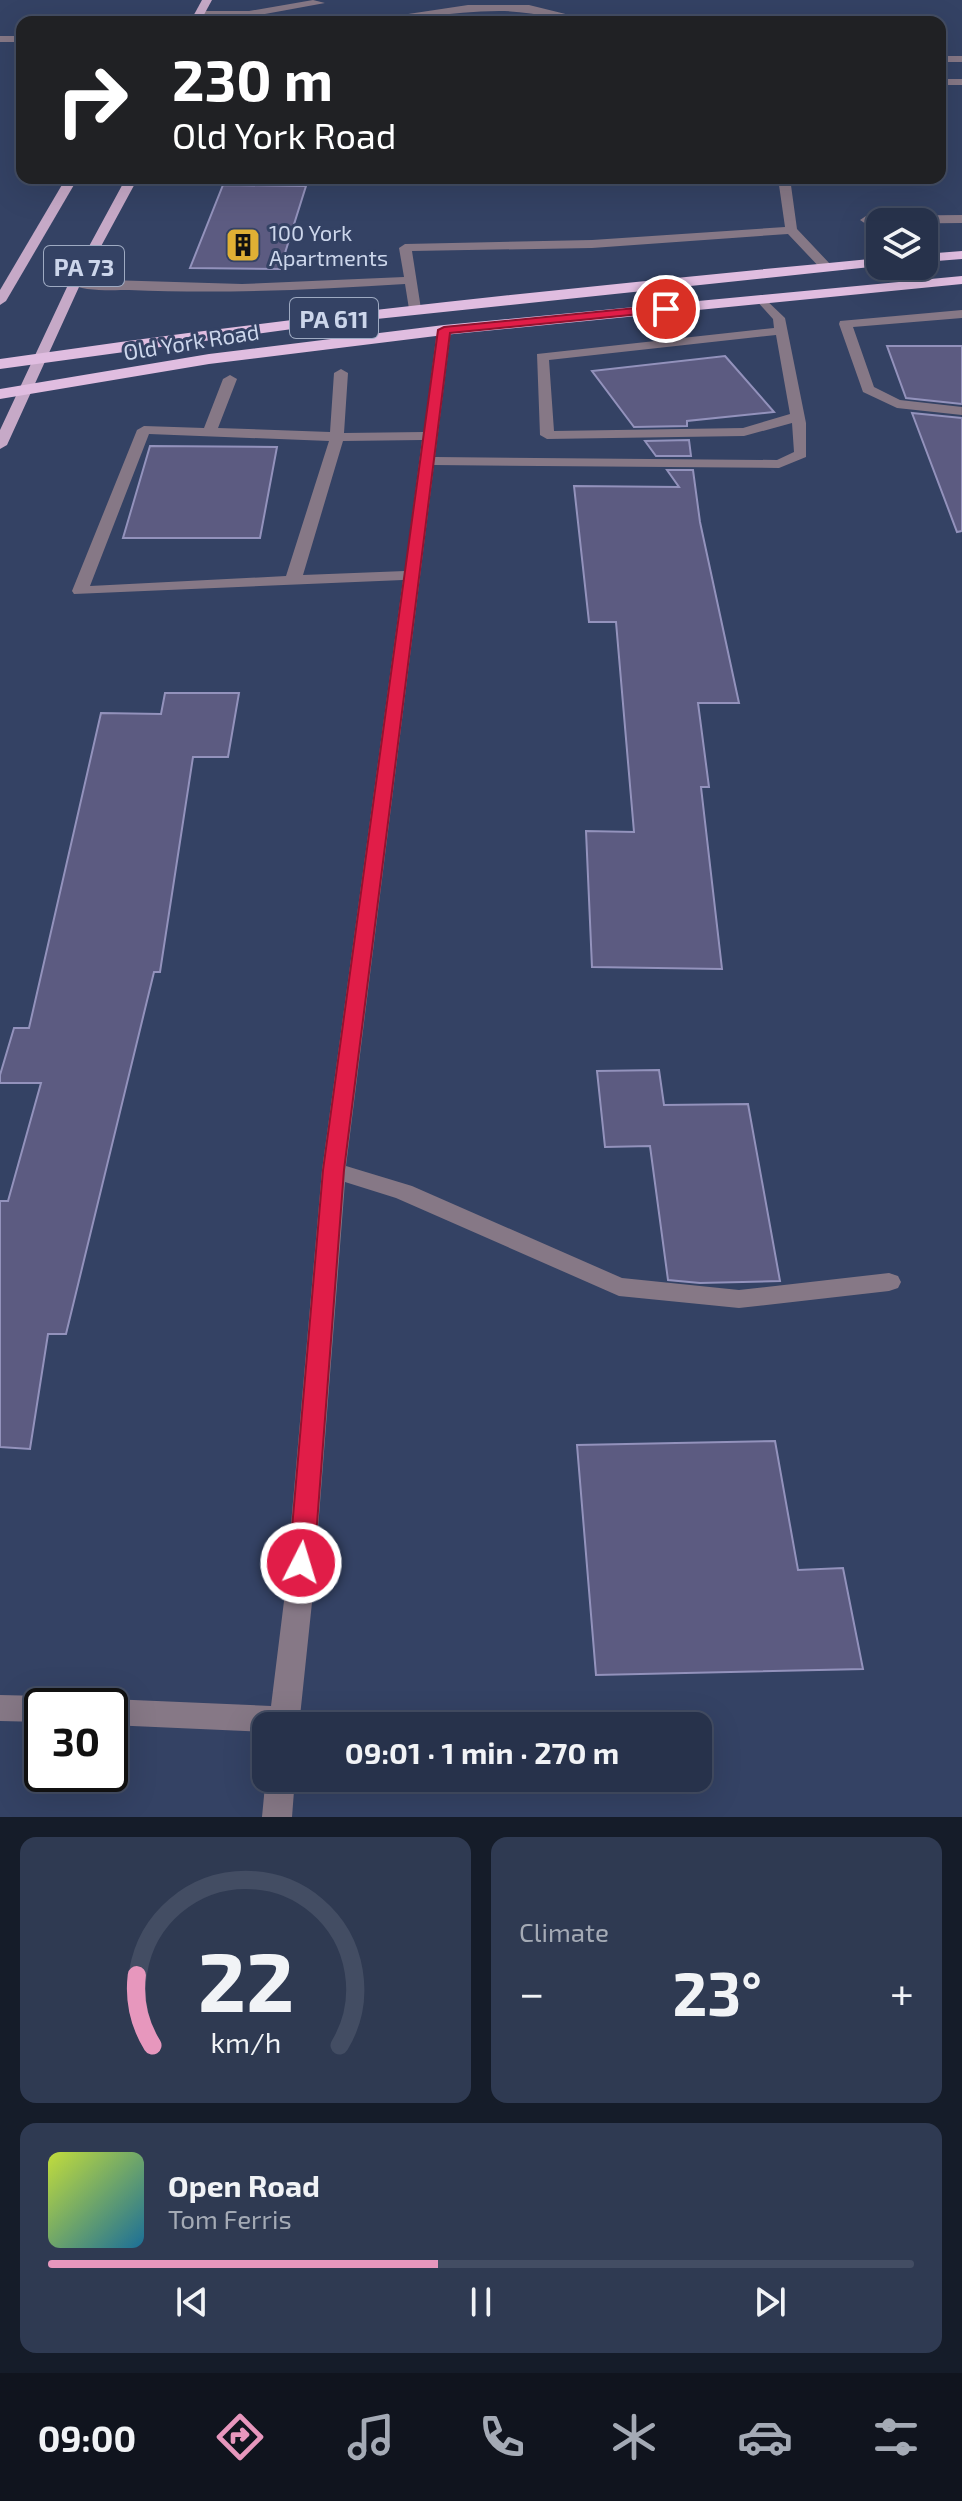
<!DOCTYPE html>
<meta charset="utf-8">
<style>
:root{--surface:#27324b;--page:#2f3a52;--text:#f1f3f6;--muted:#a4aab5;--line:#434d63;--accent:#e797bd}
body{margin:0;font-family:"Exo 2",sans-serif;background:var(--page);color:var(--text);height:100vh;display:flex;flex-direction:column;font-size:30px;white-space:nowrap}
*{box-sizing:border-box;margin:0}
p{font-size:26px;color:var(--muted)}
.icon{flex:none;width:44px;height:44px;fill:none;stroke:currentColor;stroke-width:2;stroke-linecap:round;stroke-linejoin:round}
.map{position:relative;height:1817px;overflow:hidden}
.details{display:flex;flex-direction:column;gap:20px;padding:20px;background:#151c29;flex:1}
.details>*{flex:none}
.hud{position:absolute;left:16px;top:16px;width:930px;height:168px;border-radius:16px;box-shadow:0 8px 32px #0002,0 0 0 2px var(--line);background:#202124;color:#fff;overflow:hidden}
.controls{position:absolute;left:866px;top:208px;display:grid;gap:16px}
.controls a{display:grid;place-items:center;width:72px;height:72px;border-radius:16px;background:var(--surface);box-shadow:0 8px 32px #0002,0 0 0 2px var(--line);font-size:40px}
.speed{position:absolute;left:24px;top:1688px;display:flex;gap:16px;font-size:40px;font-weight:700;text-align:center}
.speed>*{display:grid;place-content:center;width:104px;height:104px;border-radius:50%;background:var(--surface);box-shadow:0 8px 32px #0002,0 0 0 2px var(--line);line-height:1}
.speed .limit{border:4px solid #111;border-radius:12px;background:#fff;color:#111}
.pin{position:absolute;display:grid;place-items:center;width:68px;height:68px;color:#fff;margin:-34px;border:4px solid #fff;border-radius:50%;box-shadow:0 2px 8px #0007}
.me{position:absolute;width:88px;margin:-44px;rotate:5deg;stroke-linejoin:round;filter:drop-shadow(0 0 6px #0008)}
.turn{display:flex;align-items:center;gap:28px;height:168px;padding:0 24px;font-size:36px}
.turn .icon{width:104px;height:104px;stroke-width:2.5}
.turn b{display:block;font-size:56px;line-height:68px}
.big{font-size:60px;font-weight:700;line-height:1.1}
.details .tile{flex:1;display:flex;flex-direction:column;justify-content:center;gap:12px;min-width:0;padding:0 28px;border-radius:16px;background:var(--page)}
.details .dial{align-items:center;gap:0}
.dial svg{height:208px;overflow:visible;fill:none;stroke:var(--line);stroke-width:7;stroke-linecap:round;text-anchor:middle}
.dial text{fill:var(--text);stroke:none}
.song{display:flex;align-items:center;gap:24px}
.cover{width:96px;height:96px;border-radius:12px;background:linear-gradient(135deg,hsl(70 70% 55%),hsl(200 70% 35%))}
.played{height:8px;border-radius:4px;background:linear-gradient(90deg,var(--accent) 45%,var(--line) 45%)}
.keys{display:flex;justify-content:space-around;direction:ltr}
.heat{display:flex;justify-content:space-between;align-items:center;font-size:44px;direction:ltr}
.details .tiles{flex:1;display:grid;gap:20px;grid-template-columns:1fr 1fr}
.tile:last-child{grid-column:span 2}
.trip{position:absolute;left:252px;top:1712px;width:460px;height:80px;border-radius:16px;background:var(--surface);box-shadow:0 8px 32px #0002,0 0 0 2px var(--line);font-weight:700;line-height:80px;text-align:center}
.tabs{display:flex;height:128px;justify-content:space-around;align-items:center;background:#10141e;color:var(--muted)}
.tabs .icon{width:56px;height:56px}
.tabs .active{color:var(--accent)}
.tabs b{font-size:36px;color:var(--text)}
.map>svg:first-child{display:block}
.building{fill:#5c5b81;stroke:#9392bc;stroke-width:2}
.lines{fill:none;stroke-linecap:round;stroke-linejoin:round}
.minor{fill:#867886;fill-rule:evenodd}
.major{fill:#c6a9c7;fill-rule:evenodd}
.highway{fill:#e0bde0;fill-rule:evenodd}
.route{fill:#e11d48;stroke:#92132f;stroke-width:2}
.labels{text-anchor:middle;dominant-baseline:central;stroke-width:6;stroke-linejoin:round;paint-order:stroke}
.far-poi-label{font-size:22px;fill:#ccd6eb;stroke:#344264;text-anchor:start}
.far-street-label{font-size:22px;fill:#ccd6eb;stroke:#344264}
.shield{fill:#344264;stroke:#9eaac2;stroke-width:2}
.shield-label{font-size:24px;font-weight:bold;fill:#ccd6eb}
</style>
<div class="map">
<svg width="962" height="1817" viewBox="0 0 962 1817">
<rect width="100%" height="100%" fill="#344264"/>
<g class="building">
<polygon points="223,185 306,186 280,269 190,268"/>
<polygon points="887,346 962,346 962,404 906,398"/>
<polygon points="725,356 774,412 687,421 687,426 634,427 592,371"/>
<polygon points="912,413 962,418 962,531 957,532"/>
<polygon points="689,440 691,456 656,456 645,441"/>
<polygon points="150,446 277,447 260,538 123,538"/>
<polygon points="667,470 693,470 700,522 739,703 698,703 709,787 701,787 722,969 592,967 586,831 634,832 616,622 589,622 574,486 679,487"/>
<polygon points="165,693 239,693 228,757 193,757 160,972 154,972 66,1334 48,1334 30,1449 0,1447 0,1201 8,1201 41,1083 0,1083 0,1075 14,1028 29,1028 101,713 161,714"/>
<polygon points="659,1070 664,1105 748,1104 780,1281 700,1283 668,1280 650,1146 605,1147 597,1071"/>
<polygon points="775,1441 798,1570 843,1568 863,1669 596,1675 577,1445"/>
</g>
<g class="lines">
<g class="minor">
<polygon points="313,0 325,3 249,17 199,17 194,14 199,11 249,11"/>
<path d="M468 5H529L598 22C564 22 533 11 499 11 450 11 403 22 355 22Z"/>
<rect x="0" y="36" width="22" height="6"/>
<rect x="940" y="56" width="22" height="6"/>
<rect x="940" y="79" width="22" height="6"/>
<path d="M778 178H790L797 229 831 265V271H823L788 234 592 248 412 251 421 309 415 313 409 309 405 284C313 290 221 294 129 290 112 290 82 292 69 283L75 279 242 284 404 277 399 248 405 244 592 240 785 227Z"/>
<polygon points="962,215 962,223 866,224 860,220 866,216"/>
<path d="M761 295 785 318 806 423V457L779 468 434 465 346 1166 412 1186 622 1278 739 1290 889 1273 898 1276 901 1282 898 1288 889 1291 739 1308 619 1296 396 1198 345 1182 313 1593 299 1726H266V1732L110 1725V1706H98L110 1699 271 1706 285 1593 322 1170 403 580 74 594 72 591 137 430 144 426 204 428 223 379 230 375 237 379 218 428 330 432 334 373 341 369 348 373 344 433 424 432 437 330 444 326 451 330 435 457 777 460 794 452 792 423 744 436 547 439 540 435 537 354 774 328 773 319 755 299ZM776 335 790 414 743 428 554 431 549 360ZM149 434 329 441 286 576 90 586ZM422 440 405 571 303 575 343 441Z"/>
<polygon points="962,310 962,318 853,327 874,387 900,400 962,407 962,415 897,408 863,392 839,324 840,321"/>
<polygon points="0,1695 42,1696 52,1700 55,1706 42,1706 42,1722 0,1721"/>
<polygon points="266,1775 266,1778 295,1778 292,1817 262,1817"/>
</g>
<g class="major">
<polygon points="202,0 212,0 200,22 190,22"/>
<polygon points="66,178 78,178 6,301 0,305 0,290"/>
<polygon points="126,178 138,178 79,287 7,445 0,449 0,430 67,287"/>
</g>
<g class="highway">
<polygon points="962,251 962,259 924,262 924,254"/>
<path d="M880 258V266L329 324 0 369V359C292 316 586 286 880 258Z"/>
<polygon points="962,276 962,284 444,335 209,364 0,399 0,389 209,354 444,325"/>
</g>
</g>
<polygon class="route" points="666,305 670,306 670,311 450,333 344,1170 314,1563 310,1570 301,1573 292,1570 289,1563 323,1170 438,330 444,327"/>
<defs>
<symbol id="building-square" viewBox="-11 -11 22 22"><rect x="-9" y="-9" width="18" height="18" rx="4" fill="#e0b034" stroke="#344264"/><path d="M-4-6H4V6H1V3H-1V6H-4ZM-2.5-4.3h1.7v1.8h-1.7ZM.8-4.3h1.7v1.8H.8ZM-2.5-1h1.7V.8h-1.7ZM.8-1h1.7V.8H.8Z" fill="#111"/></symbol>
</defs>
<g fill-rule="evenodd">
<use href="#building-square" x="223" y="225" width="40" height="40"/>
</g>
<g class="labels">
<g class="far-poi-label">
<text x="269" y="232">100 York<tspan x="269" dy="25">Apartments</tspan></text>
</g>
<g class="far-street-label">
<text transform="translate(191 341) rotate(-9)">Old York Road</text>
</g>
<g class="shield">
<rect x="44" y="246" width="80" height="40" rx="6"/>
<rect x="290" y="298" width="88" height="40" rx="6"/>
</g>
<g class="shield-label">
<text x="84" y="266">PA 73</text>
<text x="334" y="318">PA 611</text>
</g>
</g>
</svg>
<div class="controls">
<a><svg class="icon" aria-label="layers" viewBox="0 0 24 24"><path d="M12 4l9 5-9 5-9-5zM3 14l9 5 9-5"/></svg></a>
</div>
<div class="speed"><div class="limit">30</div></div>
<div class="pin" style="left:666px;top:309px;background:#d93025"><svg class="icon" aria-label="arrive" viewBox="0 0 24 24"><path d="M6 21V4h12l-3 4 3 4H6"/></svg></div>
<svg class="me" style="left:301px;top:1563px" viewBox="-20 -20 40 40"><circle r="17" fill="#e11d48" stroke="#fff" stroke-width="3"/><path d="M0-11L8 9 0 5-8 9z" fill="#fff"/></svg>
<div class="trip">09:01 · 1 min · 270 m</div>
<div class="hud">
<div class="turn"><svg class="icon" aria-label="right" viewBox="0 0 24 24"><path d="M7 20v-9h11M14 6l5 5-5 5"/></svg><div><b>230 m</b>Old York Road</div></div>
</div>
</div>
<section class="details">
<div class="tiles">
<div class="tile dial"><svg viewBox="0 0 100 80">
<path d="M14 69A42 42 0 1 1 86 69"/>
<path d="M14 69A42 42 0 0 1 8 42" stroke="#e797bd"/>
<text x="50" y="56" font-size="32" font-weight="700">22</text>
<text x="50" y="72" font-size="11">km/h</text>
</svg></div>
<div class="tile"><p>Climate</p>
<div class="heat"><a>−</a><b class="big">23°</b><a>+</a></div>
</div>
<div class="tile">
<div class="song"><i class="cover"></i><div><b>Open Road</b><p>Tom Ferris</p></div></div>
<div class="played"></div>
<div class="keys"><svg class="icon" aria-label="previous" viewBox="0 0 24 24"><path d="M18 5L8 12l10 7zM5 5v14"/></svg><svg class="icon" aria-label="pause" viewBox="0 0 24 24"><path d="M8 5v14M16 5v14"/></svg><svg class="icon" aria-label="next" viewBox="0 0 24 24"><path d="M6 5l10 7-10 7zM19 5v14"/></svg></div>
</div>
</div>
</section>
<nav class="tabs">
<b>09:00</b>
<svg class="icon active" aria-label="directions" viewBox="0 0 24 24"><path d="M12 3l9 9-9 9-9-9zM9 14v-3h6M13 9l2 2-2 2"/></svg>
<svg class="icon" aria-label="music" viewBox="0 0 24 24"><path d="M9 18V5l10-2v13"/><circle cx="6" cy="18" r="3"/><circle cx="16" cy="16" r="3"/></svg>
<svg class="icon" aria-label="phone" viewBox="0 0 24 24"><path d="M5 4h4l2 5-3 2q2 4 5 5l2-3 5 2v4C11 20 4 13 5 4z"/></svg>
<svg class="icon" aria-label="climate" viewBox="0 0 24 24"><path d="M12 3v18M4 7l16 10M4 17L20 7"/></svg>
<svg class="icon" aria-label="car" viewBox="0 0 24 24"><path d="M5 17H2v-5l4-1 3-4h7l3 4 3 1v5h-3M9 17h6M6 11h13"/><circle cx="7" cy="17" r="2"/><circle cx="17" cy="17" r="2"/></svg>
<svg class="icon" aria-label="filters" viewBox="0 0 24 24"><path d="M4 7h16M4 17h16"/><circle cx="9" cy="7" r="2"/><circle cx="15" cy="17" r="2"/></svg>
</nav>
